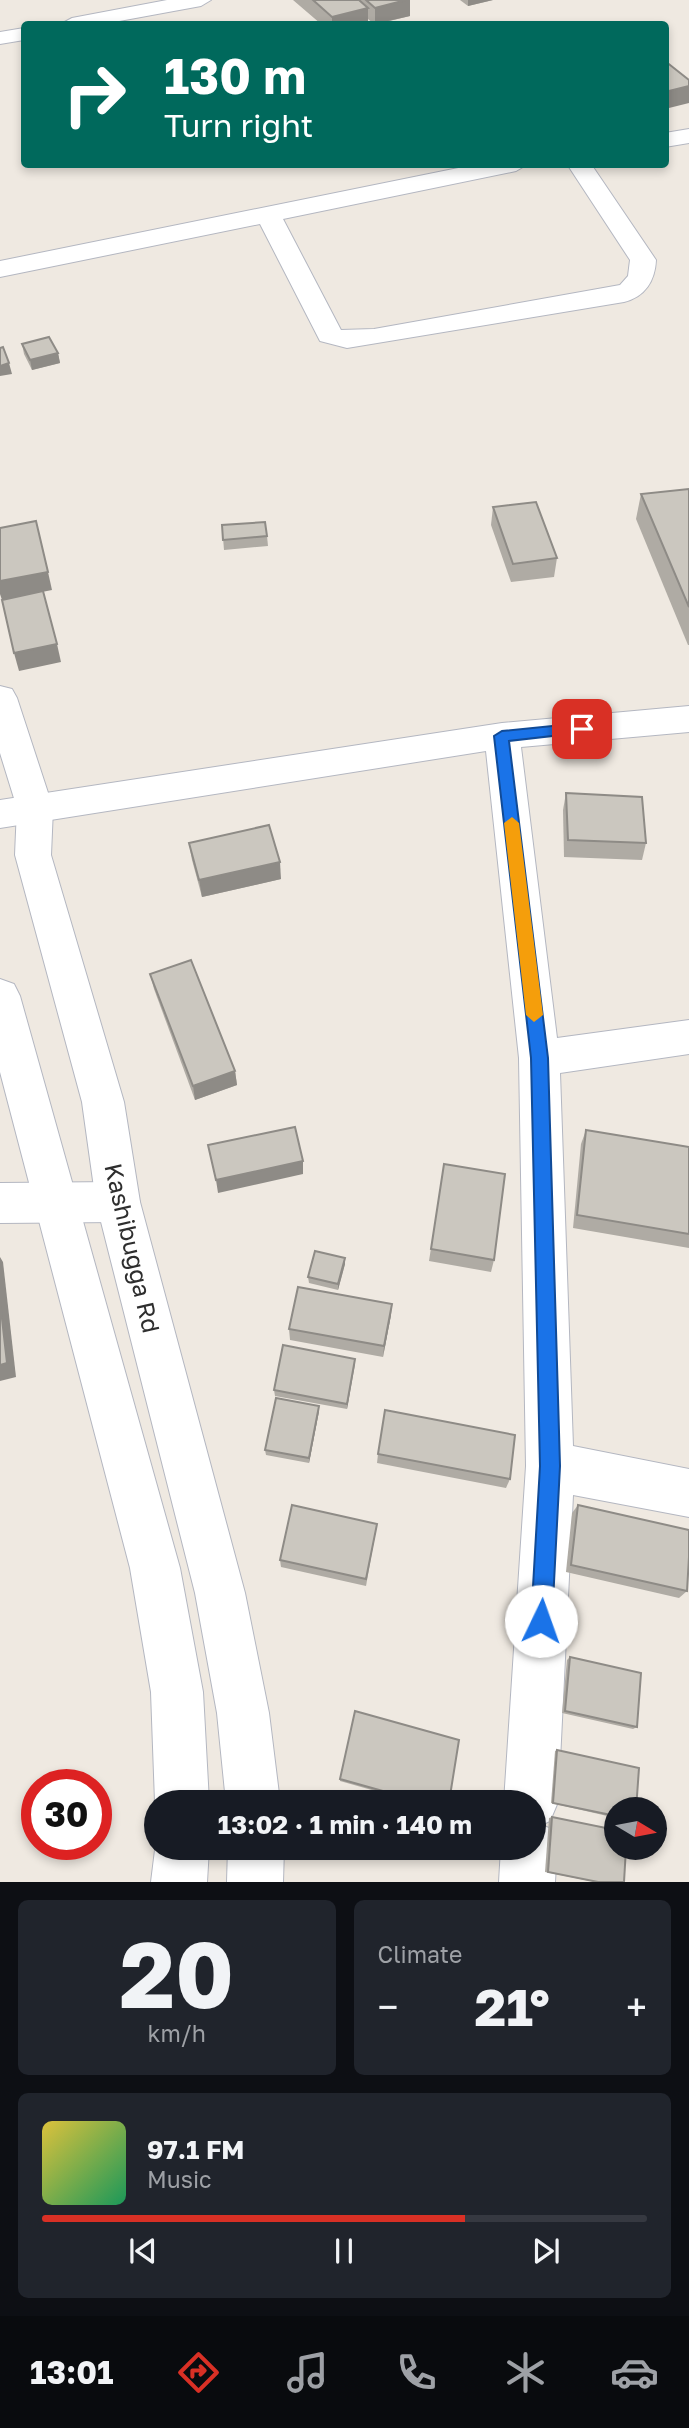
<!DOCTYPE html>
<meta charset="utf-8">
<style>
:root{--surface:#171b24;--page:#20242c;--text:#f1f3f6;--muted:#9ea1a6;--line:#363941;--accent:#d93025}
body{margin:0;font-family:"Golos Text",sans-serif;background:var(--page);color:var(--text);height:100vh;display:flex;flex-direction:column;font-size:26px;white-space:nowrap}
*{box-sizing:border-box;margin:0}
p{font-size:23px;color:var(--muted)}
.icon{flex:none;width:38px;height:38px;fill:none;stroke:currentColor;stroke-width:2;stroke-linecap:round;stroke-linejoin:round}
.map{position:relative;height:1882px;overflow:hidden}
.sheet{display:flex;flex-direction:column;gap:18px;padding:18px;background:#0d0f14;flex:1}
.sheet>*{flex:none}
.guide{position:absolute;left:21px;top:21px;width:648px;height:147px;border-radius:7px;box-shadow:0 4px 10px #0003;background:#00695c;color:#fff;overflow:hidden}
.needle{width:46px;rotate:100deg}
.tools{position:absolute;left:604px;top:1797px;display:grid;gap:14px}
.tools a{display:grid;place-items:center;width:63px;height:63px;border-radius:50%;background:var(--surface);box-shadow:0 4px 10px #0003;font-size:35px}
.speed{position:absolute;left:21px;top:1769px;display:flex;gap:14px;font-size:35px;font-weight:700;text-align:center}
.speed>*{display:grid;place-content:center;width:91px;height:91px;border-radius:50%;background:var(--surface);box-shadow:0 4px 10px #0003;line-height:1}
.speed .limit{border:10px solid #d22;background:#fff;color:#111}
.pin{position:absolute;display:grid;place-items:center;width:60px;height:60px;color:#fff;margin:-30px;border-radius:14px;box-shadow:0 4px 10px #0006}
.me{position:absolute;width:77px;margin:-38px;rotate:3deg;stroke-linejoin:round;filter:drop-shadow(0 0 5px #0008)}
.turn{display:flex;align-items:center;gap:24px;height:147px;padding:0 28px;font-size:32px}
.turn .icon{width:91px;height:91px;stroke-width:2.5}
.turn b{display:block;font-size:49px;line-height:60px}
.big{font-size:52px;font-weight:700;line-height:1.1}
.sheet .widget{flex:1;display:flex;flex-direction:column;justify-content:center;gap:10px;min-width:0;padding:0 24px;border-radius:10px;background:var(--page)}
.sheet .dial{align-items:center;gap:0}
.dial b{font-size:91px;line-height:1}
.song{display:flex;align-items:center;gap:21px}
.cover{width:84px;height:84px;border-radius:10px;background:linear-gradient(135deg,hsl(50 70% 55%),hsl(150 70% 35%))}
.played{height:7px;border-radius:4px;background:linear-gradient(90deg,var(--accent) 70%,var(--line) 70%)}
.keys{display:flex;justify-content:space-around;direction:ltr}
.heat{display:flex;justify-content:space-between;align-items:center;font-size:38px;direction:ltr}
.sheet .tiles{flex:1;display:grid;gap:18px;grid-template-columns:1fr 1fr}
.widget:last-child{grid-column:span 2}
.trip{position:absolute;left:144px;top:1790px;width:402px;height:70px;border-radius:35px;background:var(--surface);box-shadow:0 4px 10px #0003;font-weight:700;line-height:70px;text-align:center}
.tabs{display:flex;height:112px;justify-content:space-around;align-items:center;background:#090b0e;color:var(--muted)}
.tabs .icon{width:49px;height:49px}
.tabs .active{color:var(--accent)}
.tabs b{font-size:32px;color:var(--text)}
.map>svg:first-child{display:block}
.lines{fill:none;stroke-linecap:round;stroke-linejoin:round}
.street-casing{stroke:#b4b7c1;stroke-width:2}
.secondary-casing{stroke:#b4b7c1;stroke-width:2}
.street{fill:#fff;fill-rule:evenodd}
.secondary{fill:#fff;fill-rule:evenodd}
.wall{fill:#afaba4}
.shaded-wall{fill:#8e8b86}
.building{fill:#cbc7bf;stroke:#8e8b86;stroke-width:2}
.route{fill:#1a73e8;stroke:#114b97;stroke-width:2}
.slow{fill:#f59e0b}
.labels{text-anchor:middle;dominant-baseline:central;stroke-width:7;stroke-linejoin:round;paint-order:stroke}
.street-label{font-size:24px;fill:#2e2e2e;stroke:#fff}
</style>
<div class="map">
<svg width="689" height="1882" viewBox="0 0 689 1882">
<rect width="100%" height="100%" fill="#efe9e1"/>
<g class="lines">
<defs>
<g id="street">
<polygon points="167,0 211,0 201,6 103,24 61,24 72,18"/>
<polygon points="24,28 24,40 0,44 0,32"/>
<polygon points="689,129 689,143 665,147 665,133"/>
<path d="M478 164H528L516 171 283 219 341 330 374 329 620 285 628 276 630 260 567 164H591L656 260C655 281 645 297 624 302L347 348 320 341 260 224 0 277V261Z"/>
<polygon points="689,706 689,732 521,747 557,1038 689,1020 689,1054 560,1073 573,1446 689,1469 689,1517 573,1495 558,1802 550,1821 541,1825 549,1828 557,1848 555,1882 499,1882 501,1848 534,1848 534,1802 504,1802 526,1466 519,1058 486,751 0,828 0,800 502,723"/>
<polygon points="118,1182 133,1188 140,1202 133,1216 118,1222 0,1223 0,1183"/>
</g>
<g id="secondary">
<polygon points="0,686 12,689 17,698 53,808 51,855 124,1102 140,1202 245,1593 269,1713 280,1802 226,1802 217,1713 195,1593 96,1202 82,1102 15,855 17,808 0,753"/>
<polygon points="0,979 14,984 20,996 180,1568 203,1692 209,1802 156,1805 155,1802 151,1692 130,1568 0,1072"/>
<polygon points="156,1842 156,1848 209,1848 207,1882 151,1882"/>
<polygon points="228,1848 284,1848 283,1882 227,1882"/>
</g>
</defs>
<use href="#street" class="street-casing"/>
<use href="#secondary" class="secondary-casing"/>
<use href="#street" class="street"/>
<use href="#secondary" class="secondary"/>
</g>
<g class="wall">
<polygon points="293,0 410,0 410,16 377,24 374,24 368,19 368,24 321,24"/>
<polygon points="460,0 493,0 468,6"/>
<polygon points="22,344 58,353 60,363 32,370 24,354"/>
<polygon points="689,489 689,645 688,645 636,519 641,494"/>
<polygon points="493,507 557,558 554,577 511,582 491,525"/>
<polygon points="222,525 267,536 268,546 224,550"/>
<polygon points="566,793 646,843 642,860 564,857 563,810"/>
<polygon points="189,843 281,879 202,897 192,860"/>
<polygon points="150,974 235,1071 237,1085 195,1100 154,989"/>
<polygon points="586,1130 689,1147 689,1248 573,1228 581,1144"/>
<polygon points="444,1164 494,1260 491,1272 429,1261"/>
<polygon points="345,1264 338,1290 309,1283 308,1277"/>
<polygon points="391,1315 383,1357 290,1340 289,1329"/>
<polygon points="355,1359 347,1409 275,1396 274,1390"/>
<polygon points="319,1406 319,1411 309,1463 266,1455 265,1450"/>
<polygon points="378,1454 510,1479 506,1488 377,1463"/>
<polygon points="578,1505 687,1591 679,1598 566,1572 572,1513"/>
<polygon points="377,1524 366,1586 281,1567 280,1560"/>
<polygon points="570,1657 637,1727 633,1729 562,1713 567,1660"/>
<polygon points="557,1750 616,1810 616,1818 551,1803 555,1751"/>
<polygon points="340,1779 449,1802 414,1802 340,1781"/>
<polygon points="552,1817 624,1882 595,1882 545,1872 549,1818"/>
</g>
<g class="shaded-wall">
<polygon points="406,0 410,0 410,16 375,24 375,8"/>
<polygon points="468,0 493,0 468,6"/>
<polygon points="368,8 368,24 332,24 332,17"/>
<polygon points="689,86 689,103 665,109 665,92"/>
<polygon points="58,353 60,363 32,370 30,360"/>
<polygon points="9,363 12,374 0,376 0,366"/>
<polygon points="48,572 52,590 2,600 0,594 0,581"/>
<polygon points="57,644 61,662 19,671 14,653"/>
<polygon points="280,862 281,879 202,897 199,880"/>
<polygon points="235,1071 237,1085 195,1100 193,1086"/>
<polygon points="303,1161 303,1174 218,1193 216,1180"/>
<polygon points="0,1257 3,1262 16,1377 0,1381"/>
<polygon points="345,1258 345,1264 338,1290 338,1284"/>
<polygon points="392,1304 391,1315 383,1357 384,1346"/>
<polygon points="355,1359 355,1364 347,1409 347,1404"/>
<polygon points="319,1406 319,1411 309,1463 309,1458"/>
</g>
<g class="building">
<polygon points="313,0 359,0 368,8 332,17"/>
<polygon points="366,0 406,0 375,8"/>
<polygon points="665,61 689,80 689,86 665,92"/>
<polygon points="49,337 58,353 30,360 22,344"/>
<polygon points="3,347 9,363 0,366 0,348"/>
<polygon points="689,489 689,607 641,494"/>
<polygon points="536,502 557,558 513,564 493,507"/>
<polygon points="36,521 48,572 0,581 0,528"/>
<polygon points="265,522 267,536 223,540 222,525"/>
<polygon points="43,591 57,644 14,653 2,600"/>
<polygon points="566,793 642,797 646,843 568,840"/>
<polygon points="269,825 280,862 199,880 189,843"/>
<polygon points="191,960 235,1071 193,1086 150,974"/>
<polygon points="295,1127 303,1161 216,1180 208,1145"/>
<polygon points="586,1130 689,1147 689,1234 577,1215"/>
<polygon points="444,1164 505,1174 494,1260 431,1249"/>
<polygon points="315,1251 345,1258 338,1284 308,1277"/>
<polygon points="298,1287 392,1304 384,1346 289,1329"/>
<polygon points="0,1301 7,1363 0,1365"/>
<polygon points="283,1345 355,1359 347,1404 274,1390"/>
<polygon points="276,1398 319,1406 309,1458 265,1450"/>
<polygon points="385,1410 515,1435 510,1479 378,1454"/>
<polygon points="292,1505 377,1524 366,1579 280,1560"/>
<polygon points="578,1505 689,1530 689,1557 687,1591 571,1565"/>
<polygon points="570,1657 641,1673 637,1727 565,1711"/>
<polygon points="355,1711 459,1740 449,1802 422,1802 340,1779"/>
<polygon points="557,1750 639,1768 636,1810 616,1810 616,1816 553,1803"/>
<polygon points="552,1817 616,1830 616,1848 626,1848 624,1882 598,1882 548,1872"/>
</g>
<polygon class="route" points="582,723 587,725 587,732 509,741 548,1058 560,1466 552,1621 549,1629 541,1632 534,1629 531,1621 540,1466 531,1058 494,736 502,731"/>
<polygon class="slow" points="512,817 519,823 543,1015 534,1022 526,1015 504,823"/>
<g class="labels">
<g class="street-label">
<text transform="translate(133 1248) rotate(77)">Kashibugga Rd</text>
</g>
</g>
</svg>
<div class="tools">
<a><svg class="needle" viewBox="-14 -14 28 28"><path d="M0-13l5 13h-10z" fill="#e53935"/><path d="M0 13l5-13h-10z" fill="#9ea1a6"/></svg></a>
</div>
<div class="speed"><div class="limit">30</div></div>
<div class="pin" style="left:582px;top:729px;background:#d93025"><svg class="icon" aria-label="arrive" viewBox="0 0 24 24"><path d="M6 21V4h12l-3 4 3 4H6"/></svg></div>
<svg class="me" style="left:541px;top:1621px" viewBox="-20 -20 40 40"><circle r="19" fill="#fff"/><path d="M0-13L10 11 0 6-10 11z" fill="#1a73e8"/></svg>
<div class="trip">13:02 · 1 min · 140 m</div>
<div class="guide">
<div class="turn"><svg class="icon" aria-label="right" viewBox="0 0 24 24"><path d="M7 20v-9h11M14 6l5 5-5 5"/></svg><div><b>130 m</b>Turn right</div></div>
</div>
</div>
<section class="sheet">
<div class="tiles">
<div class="widget dial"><b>20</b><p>km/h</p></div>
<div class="widget"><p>Climate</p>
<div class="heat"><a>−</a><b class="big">21°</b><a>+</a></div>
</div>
<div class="widget">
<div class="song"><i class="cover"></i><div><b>97.1 FM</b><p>Music</p></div></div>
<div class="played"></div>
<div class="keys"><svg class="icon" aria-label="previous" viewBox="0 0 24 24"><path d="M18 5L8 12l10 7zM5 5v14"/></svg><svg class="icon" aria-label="pause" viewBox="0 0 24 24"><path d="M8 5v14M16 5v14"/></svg><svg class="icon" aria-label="next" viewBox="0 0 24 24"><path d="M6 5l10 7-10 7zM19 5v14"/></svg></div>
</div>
</div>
</section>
<nav class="tabs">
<b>13:01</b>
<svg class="icon active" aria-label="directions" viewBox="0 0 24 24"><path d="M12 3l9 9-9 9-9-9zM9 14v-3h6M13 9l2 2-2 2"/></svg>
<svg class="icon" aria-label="music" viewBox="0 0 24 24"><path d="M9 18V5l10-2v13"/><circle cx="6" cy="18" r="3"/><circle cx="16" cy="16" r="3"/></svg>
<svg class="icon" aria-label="phone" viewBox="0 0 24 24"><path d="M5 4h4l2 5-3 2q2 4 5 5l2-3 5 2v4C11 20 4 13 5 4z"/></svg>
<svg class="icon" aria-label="climate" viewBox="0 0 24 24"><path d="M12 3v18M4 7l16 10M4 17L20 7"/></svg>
<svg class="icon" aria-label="car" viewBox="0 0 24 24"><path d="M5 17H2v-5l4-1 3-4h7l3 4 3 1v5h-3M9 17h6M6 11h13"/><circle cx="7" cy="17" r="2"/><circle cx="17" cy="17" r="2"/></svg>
</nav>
